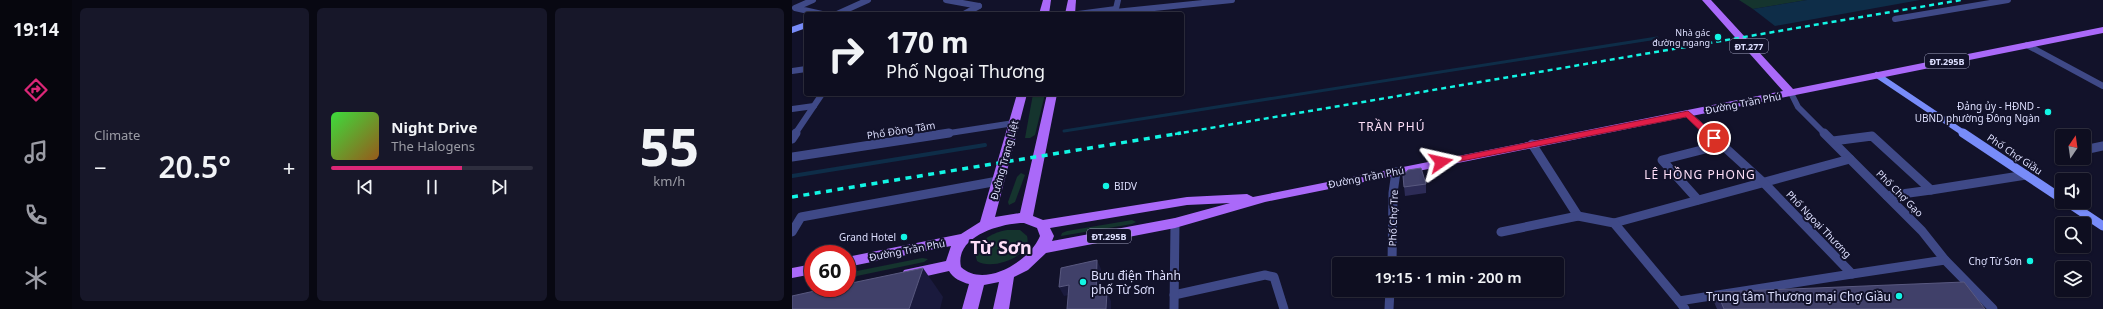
<!DOCTYPE html>
<meta charset="utf-8">
<style>
:root{--surface:#0e0e20;--page:#171729;--text:#f1f3f6;--muted:#9b9ca5;--line:#2e2e3e;--accent:#db2777}
body{margin:0;font-family:"Noto Sans",sans-serif;background:var(--page);color:var(--text);height:100vh;display:flex;flex-direction:column;font-size:15px;white-space:nowrap}
*{box-sizing:border-box;margin:0}
p{font-size:13px;color:var(--muted)}
.icon{flex:none;width:22px;height:22px;fill:none;stroke:currentColor;stroke-width:2;stroke-linecap:round;stroke-linejoin:round}
.map{position:relative;flex:1;overflow:hidden}
.details{display:flex;flex-direction:column;gap:8px;padding:8px;background:#080812;width:720px}
.details>*{flex:none}
.guide{position:absolute;left:12px;top:12px;width:380px;height:84px;border-radius:4px;box-shadow:0 1px 3px #0004,0 0 0 1px var(--line);background:#0e0e20;color:var(--text);overflow:hidden}
.needle{width:26px;rotate:13deg}
.tools{position:absolute;left:1263px;top:129px;display:grid;gap:8px}
.tools a{display:grid;place-items:center;width:36px;height:36px;border-radius:4px;background:var(--surface);box-shadow:0 1px 3px #0004,0 0 0 1px var(--line);font-size:20px}
.speed{position:absolute;left:12px;top:245px;display:flex;gap:8px;font-size:20px;font-weight:700;text-align:center}
.speed>*{display:grid;place-content:center;width:52px;height:52px;border-radius:50%;background:var(--surface);box-shadow:0 1px 3px #0004,0 0 0 1px var(--line);line-height:1}
.speed .limit{border:6px solid #d22;background:#fff;color:#111}
.pin{position:absolute;display:grid;place-items:center;width:34px;height:34px;color:#fff;margin:-17px;border:2px solid #fff;border-radius:50%;box-shadow:0 1px 4px #0007}
.me{position:absolute;width:44px;margin:-22px;rotate:79deg;stroke-linejoin:round;filter:drop-shadow(0 0 3px #0008)}
.turn{display:flex;align-items:center;gap:14px;height:84px;padding:0 16px;font-size:18px}
.turn .icon{width:52px;height:52px;stroke-width:2.5}
.turn b{display:block;font-size:28px;line-height:34px}
.big{font-size:30px;font-weight:600;line-height:1.1}
.details .card{flex:1;display:flex;flex-direction:column;justify-content:center;gap:6px;min-width:0;padding:0 14px;border-radius:6px;background:var(--page)}
.details .dial{align-items:center;gap:0}
.dial b{font-size:52px;line-height:1}
.song{display:flex;align-items:center;gap:12px}
.cover{width:48px;height:48px;border-radius:6px;background:linear-gradient(135deg,hsl(120 70% 55%),hsl(30 70% 35%))}
.played{height:4px;border-radius:2px;background:linear-gradient(90deg,var(--accent) 65%,var(--line) 65%)}
.keys{display:flex;justify-content:space-around;direction:ltr}
.heat{display:flex;justify-content:space-between;align-items:center;font-size:22px;direction:ltr}
.details .tiles{flex:1;display:grid;gap:8px;grid-template-columns:repeat(3,1fr)}
.trip{position:absolute;left:540px;top:257px;width:232px;height:40px;border-radius:4px;background:var(--surface);box-shadow:0 1px 3px #0004,0 0 0 1px var(--line);font-weight:600;line-height:40px;text-align:center}
main{display:flex;flex:1;min-height:0}
.tabs{display:flex;flex-direction:column;width:72px;justify-content:space-around;align-items:center;background:#06060d;color:var(--muted)}
.tabs .icon{width:28px;height:28px}
.tabs .current{color:var(--accent)}
.tabs b{font-size:18px;color:var(--text)}
.map>svg:first-child{display:block}
.green{fill:#15342e}
.water{fill:#0e2d48}
.lines{fill:none;stroke-linecap:round;stroke-linejoin:round}
.stream-far1{stroke:#0e2d48;stroke-width:3}
.stream{stroke:#0e2d48;stroke-width:4}
.street-far1{stroke:#3f4987;stroke-width:6}
.street{stroke:#3f4987;stroke-width:9}
.secondary-far1{stroke:#788cf9;stroke-width:6}
.secondary{stroke:#788cf9;stroke-width:9}
.primary{fill:#aa69f9;fill-rule:evenodd}
.rail-far1{stroke:#12f5e4;stroke-width:2.5;stroke-dasharray:5 4;stroke-linecap:butt}
.rail{stroke:#12f5e4;stroke-width:3.5;stroke-dasharray:6 5.5;stroke-linecap:butt}
.wall{fill:#2d2c57}
.shaded-wall{fill:#1a1a3d}
.building{fill:#404069;stroke:#595980}
.route{fill:#e11d48;stroke:#92132f}
.poi-dot{fill:#12f5e4;stroke:#12122a;stroke-width:1.5}
.labels{text-anchor:middle;dominant-baseline:central;stroke-width:4;stroke-linejoin:round;paint-order:stroke}
.far-poi-label{font-size:9px;fill:#dddffe;stroke:#12122a;text-anchor:end}
.shield{fill:#12122a;stroke:#a0a2be;stroke-width:1}
.shield-label{font-size:9px;font-weight:bold;fill:#dddffe}
.street-label{font-size:10px;fill:#dddffe;stroke:#12122a}
.poi-label{font-size:10px;fill:#dddffe;stroke:#12122a;text-anchor:end}
.quarter-label{font-size:12px;letter-spacing:1px;fill:#fedff8;stroke:#12122a}
.near-poi-label{font-size:12px;fill:#dddffe;stroke:#12122a;text-anchor:start}
.town-label{font-size:18px;font-weight:bold;fill:#fedff8;stroke:#12122a}
</style>
<main>
<nav class="tabs">
<b>19:14</b>
<svg class="icon current" aria-label="directions" viewBox="0 0 24 24"><path d="M12 3l9 9-9 9-9-9zM9 14v-3h6M13 9l2 2-2 2"/></svg>
<svg class="icon" aria-label="music" viewBox="0 0 24 24"><path d="M9 18V5l10-2v13"/><circle cx="6" cy="18" r="3"/><circle cx="16" cy="16" r="3"/></svg>
<svg class="icon" aria-label="phone" viewBox="0 0 24 24"><path d="M5 4h4l2 5-3 2q2 4 5 5l2-3 5 2v4C11 20 4 13 5 4z"/></svg>
<svg class="icon" aria-label="climate" viewBox="0 0 24 24"><path d="M12 3v18M4 7l16 10M4 17L20 7"/></svg>
</nav>
<section class="details">
<div class="tiles">
<div class="card"><p>Climate</p>
<div class="heat"><a>−</a><b class="big">20.5°</b><a>+</a></div>
</div>
<div class="card">
<div class="song"><i class="cover"></i><div><b>Night Drive</b><p>The Halogens</p></div></div>
<div class="played"></div>
<div class="keys"><svg class="icon" aria-label="previous" viewBox="0 0 24 24"><path d="M18 5L8 12l10 7zM5 5v14"/></svg><svg class="icon" aria-label="pause" viewBox="0 0 24 24"><path d="M8 5v14M16 5v14"/></svg><svg class="icon" aria-label="next" viewBox="0 0 24 24"><path d="M6 5l10 7-10 7zM19 5v14"/></svg></div>
</div>
<div class="card dial"><b>55</b><p>km/h</p></div>
</div>
</section>
<div class="map">
<svg width="1311" height="309" viewBox="0 0 1311 309">
<rect width="100%" height="100%" fill="#12122a"/>
<g class="green">
<polygon points="947,0 1015,0 961,9"/>
<polygon points="241,94 253,94 243,135 238,138 233,138"/>
<polygon points="229,173 233,175 223,202 217,205 216,202 225,177"/>
<polygon points="340,220 344,222 340,224 269,236 270,233 275,231"/>
<path d="M215 230H228L235 236C241 256 200 271 185 261L183 253C188 239 202 232 215 230Z"/>
<polygon points="130,258 136,259 132,262 55,278 55,273"/>
</g>
<polygon class="water" points="1015,0 1128,0 983,26 961,9"/>
<g class="lines">
<polyline class="stream-far1" points="272,131 865,38"/>
<polyline class="stream" points="0,176 193,145"/>
<g class="street-far1">
<polyline points="21,0 3,8 30,14"/>
<polyline points="154,0 187,6"/>
<polyline points="323,12 440,0"/>
<polyline points="323,13 326,0"/>
<polyline points="45,14 76,0"/>
<polyline points="172,14 187,6"/>
<polyline points="286,14 324,9"/>
<polyline points="1103,19 1216,0"/>
<polyline points="1235,45 1311,86"/>
<polyline points="0,71 14,69"/>
<polyline points="999,93 1006,107 1033,134"/>
<polyline points="0,109 22,106"/>
<polyline points="896,114 918,134"/>
<polyline points="3,134 30,94"/>
<polyline points="151,134 222,123"/>
</g>
<g class="street">
<polyline points="1032,133 1130,231 1153,260 1201,309"/>
<polyline points="0,139 4,133"/>
<polyline points="1041,141 1080,136 1139,190 1095,196"/>
<polyline points="740,144 786,216"/>
<polyline points="1292,150 1311,146"/>
<polyline points="0,157 157,133"/>
<polyline points="1139,190 1234,175"/>
<polyline points="906,200 870,160 929,145"/>
<polyline points="822,223 1058,159"/>
<polyline points="0,232 9,217 206,181"/>
<polyline points="709,232 786,216 822,223 887,301"/>
<polyline points="600,264 601,193 604,172"/>
<polyline points="1060,274 1153,260"/>
<polyline points="382,295 473,275 482,277 492,309"/>
<polyline points="382,309 383,223"/>
<polyline points="597,309 598,290"/>
<polyline points="893,309 887,301 1060,274 972,183 917,133"/>
</g>
<g class="secondary-far1">
<polyline points="0,30 14,25"/>
<polyline points="1085,75 1173,134"/>
</g>
<g class="secondary">
<polyline points="1171,133 1270,199"/>
<polyline points="1275,202 1311,226"/>
</g>
<g class="primary">
<polygon points="251,0 259,0 257,14 247,14"/>
<polygon points="276,0 284,0 283,14 273,14"/>
<path d="M910 0H919L1001 89 1311 27V33L473 202 383 228 254 253 236 270 222 277 217 309H201L207 282 192 285 186 309H170L177 284C169 282 161 278 157 271L117 280 112 278 110 274 112 270 154 261 159 246 55 267V257L169 234 188 222 225 94H235L203 217 228 213 255 94H265L241 216 251 220 395 197 455 194 461 197 991 91ZM438 203 383 218 260 241 262 236 258 228 395 205ZM232 223 245 228 248 236C238 261 192 289 169 267 162 236 210 223 232 223Z"/>
<polygon points="21,264 21,274 0,278 0,268"/>
</g>
<polyline class="rail-far1" points="383,134 1169,0"/>
<polyline class="rail" points="0,197 389,133"/>
</g>
<g class="wall">
<polygon points="611,176 634,184 634,193 613,196"/>
<polygon points="925,292 1193,309 925,309 922,302"/>
</g>
<g class="shaded-wall">
<polygon points="305,260 309,269 308,304 304,295"/>
<polygon points="131,268 151,297 148,309 117,309"/>
<polygon points="277,285 282,294 272,296 267,287"/>
<polygon points="315,292 319,301 319,309 314,309"/>
</g>
<g class="building">
<polygon points="629,168 634,184 612,187 611,176 616,170"/>
<polygon points="305,260 304,295 315,292 314,309 275,309 277,285 267,287 269,268"/>
<polygon points="131,268 117,309 0,309 0,296 36,288 55,288 55,284"/>
<polygon points="1172,282 1193,309 932,309 925,292"/>
</g>
<polygon class="route" points="896,111 925,136 925,140 918,140 894,117 649,165 645,162 649,160"/>
<g class="poi-dot">
<circle cx="926" cy="37" r="4"/>
<circle cx="1256" cy="112" r="4"/>
<circle cx="314" cy="186" r="4"/>
<circle cx="112" cy="237" r="4"/>
<circle cx="1238" cy="261" r="4"/>
<circle cx="291" cy="282" r="4"/>
<circle cx="1107" cy="296" r="4"/>
</g>
<g class="labels">
<g class="far-poi-label">
<text x="918" y="32">Nhà gác<tspan x="918" dy="10">đường ngang</tspan></text>
</g>
<g class="shield">
<rect x="938" y="39" width="38" height="14" rx="3"/>
<rect x="1133" y="54" width="44" height="14" rx="3"/>
<rect x="295" y="229" width="44" height="14" rx="3"/>
</g>
<g class="shield-label">
<text x="957" y="46">ĐT.277</text>
<text x="1155" y="61">ĐT.295B</text>
<text x="317" y="236">ĐT.295B</text>
</g>
<g class="street-label">
<text transform="translate(951 103) rotate(-11)">Đường Trần Phú</text>
<text transform="translate(109 130) rotate(-9)">Phố Đồng Tâm</text>
<text transform="translate(1223 154) rotate(34)">Phố Chợ Giầu</text>
<text transform="translate(212 160) rotate(-75)">Đường Trang Liệt</text>
<text transform="translate(574 177) rotate(-11)">Đường Trần Phú</text>
<text transform="translate(1108 193) rotate(45)">Phố Chợ Gạo</text>
<text transform="translate(601 218) rotate(-88)">Phố Chợ Tre</text>
<text transform="translate(1027 224) rotate(46)">Phố Ngoại Thương</text>
<text transform="translate(115 250) rotate(-11)">Đường Trần Phú</text>
</g>
<g class="poi-label">
<text x="1248" y="106">Đảng ủy - HĐND -<tspan x="1248" dy="12">UBND phường Đông Ngàn</tspan></text>
<text x="322" y="186" text-anchor="start">BIDV</text>
<text x="104" y="237">Grand Hotel</text>
<text x="1230" y="261">Chợ Từ Sơn</text>
</g>
<g class="quarter-label">
<text x="600" y="126">TRẦN PHÚ</text>
<text x="908" y="174">LÊ HỒNG PHONG</text>
</g>
<g class="near-poi-label">
<text x="299" y="275">Bưu điện Thành<tspan x="299" dy="14">phố Từ Sơn</tspan></text>
<text x="1099" y="296" text-anchor="end">Trung tâm Thương mại Chợ Giầu</text>
</g>
<g class="town-label">
<text x="209" y="247">Từ Sơn</text>
</g>
</g>
</svg>
<div class="tools">
<a><svg class="needle" viewBox="-14 -14 28 28"><path d="M0-13l5 13h-10z" fill="#e53935"/><path d="M0 13l5-13h-10z" fill="#9b9ca5"/></svg></a>
<a><svg class="icon" aria-label="sound" viewBox="0 0 24 24"><path d="M4 9h4l5-4v14l-5-4H4zM17 9q2 3 0 6"/></svg></a>
<a><svg class="icon" aria-label="search" viewBox="0 0 24 24"><circle cx="10" cy="10" r="6"/><path d="M15 15l6 6"/></svg></a>
<a><svg class="icon" aria-label="layers" viewBox="0 0 24 24"><path d="M12 4l9 5-9 5-9-5zM3 14l9 5 9-5"/></svg></a>
</div>
<div class="speed"><div class="limit">60</div></div>
<div class="pin" style="left:922px;top:138px;background:#d93025"><svg class="icon" aria-label="arrive" viewBox="0 0 24 24"><path d="M6 21V4h12l-3 4 3 4H6"/></svg></div>
<svg class="me" style="left:649px;top:162px" viewBox="-20 -20 40 40"><path d="M0-17L14 15 0 8-14 15z" fill="#e11d48" stroke="#fff" stroke-width="4"/></svg>
<div class="trip">19:15 · 1 min · 200 m</div>
<div class="guide">
<div class="turn"><svg class="icon" aria-label="right" viewBox="0 0 24 24"><path d="M7 20v-9h11M14 6l5 5-5 5"/></svg><div><b>170 m</b>Phố Ngoại Thương</div></div>
</div>
</div>
</main>
